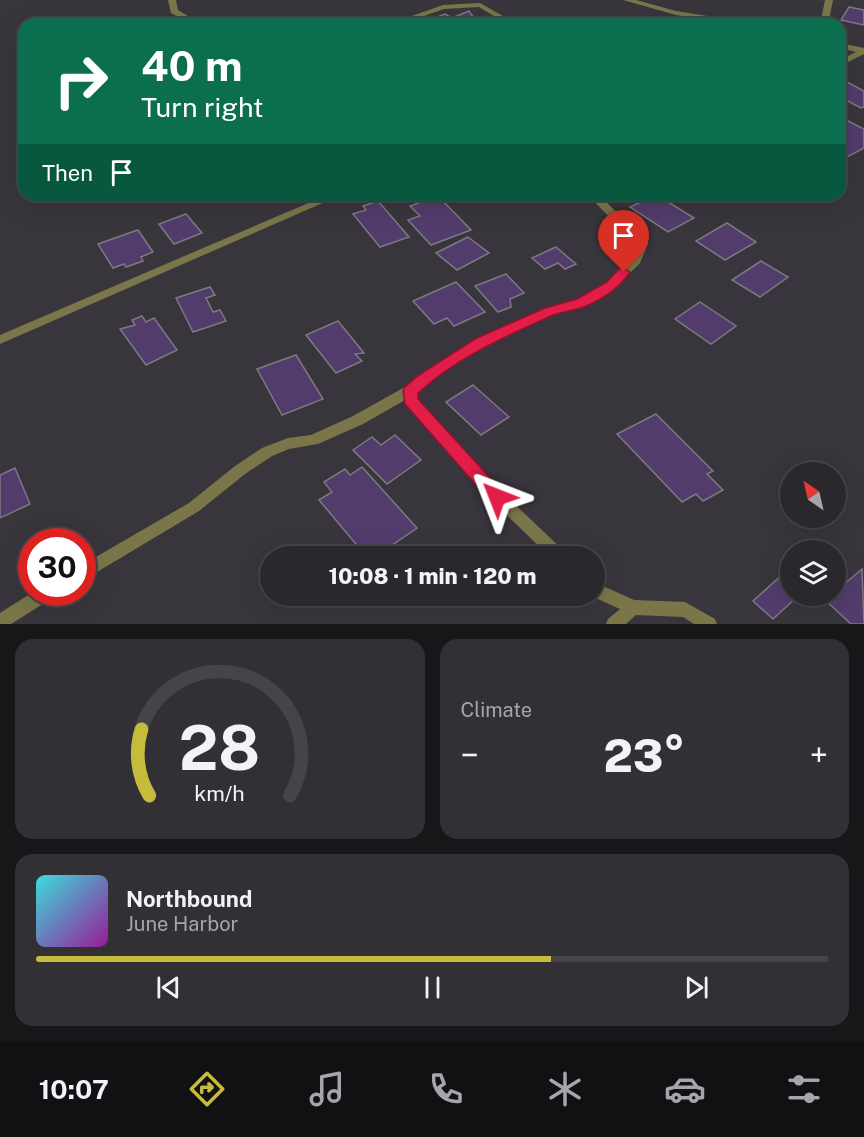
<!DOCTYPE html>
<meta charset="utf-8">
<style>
:root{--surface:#2a282d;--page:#323035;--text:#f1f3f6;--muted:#a5a6aa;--line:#464449;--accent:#c7bb3c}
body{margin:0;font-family:"Public Sans",sans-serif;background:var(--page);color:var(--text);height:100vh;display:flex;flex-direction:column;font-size:22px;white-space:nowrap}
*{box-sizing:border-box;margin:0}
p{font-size:20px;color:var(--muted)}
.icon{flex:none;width:33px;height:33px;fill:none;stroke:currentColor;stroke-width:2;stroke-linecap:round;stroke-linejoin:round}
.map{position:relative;height:624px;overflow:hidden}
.side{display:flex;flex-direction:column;gap:15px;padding:15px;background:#171619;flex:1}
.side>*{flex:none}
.banner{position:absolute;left:18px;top:18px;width:828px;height:183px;border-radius:18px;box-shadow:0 6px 24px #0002,0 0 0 2px var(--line);background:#0b6e4f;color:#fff;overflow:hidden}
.needle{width:39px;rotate:326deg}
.buttons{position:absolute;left:780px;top:462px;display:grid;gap:12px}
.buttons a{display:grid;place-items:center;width:66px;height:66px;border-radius:50%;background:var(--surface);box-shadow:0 6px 24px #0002,0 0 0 2px var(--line);font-size:30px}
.speed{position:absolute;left:18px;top:528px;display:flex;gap:12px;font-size:30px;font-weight:700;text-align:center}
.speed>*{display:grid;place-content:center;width:78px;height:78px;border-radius:50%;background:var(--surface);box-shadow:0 6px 24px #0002,0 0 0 2px var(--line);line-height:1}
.speed .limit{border:9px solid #d22;background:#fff;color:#111}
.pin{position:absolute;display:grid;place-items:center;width:51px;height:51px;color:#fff;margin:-62px -26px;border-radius:50% 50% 50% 0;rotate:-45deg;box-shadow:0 0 6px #0007}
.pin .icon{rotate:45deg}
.me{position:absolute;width:66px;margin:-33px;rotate:315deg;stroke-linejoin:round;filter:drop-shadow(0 0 4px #0008)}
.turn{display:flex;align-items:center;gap:21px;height:126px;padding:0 24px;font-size:27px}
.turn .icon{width:78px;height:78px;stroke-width:2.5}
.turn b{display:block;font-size:42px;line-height:51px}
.then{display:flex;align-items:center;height:57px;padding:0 24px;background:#0003;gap:12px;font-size:22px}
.big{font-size:45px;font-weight:800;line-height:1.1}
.side .widget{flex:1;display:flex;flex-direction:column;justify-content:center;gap:9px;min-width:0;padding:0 21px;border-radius:18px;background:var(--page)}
.side .dial{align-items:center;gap:0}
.dial svg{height:156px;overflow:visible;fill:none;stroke:var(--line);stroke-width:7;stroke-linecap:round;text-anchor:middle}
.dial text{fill:var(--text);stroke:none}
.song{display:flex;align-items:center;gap:18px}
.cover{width:72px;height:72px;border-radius:9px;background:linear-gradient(135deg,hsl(180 70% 55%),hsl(300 70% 35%))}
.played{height:6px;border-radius:3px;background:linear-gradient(90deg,var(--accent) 65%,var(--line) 65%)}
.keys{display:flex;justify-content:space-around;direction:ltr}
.heat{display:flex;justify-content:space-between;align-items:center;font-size:33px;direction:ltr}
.side .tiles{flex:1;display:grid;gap:15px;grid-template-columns:1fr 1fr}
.widget:last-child{grid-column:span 2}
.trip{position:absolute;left:260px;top:546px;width:345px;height:60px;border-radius:30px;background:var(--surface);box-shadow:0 6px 24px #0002,0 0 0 2px var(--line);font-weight:800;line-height:60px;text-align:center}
.tab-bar{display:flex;height:96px;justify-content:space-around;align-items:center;background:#111012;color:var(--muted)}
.tab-bar .icon{width:42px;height:42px}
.tab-bar .current{color:var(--accent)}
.tab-bar b{font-size:27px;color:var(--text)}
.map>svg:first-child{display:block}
.building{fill:#513c6c;stroke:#7c7980;stroke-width:1.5}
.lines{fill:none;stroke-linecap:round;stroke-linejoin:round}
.street{fill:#7a764a;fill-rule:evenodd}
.route{fill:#e11d48;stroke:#92132f;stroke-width:1.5}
</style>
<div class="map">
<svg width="864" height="624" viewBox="0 0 864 624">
<rect width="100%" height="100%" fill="#38363c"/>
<g class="building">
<polygon points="849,7 864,10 864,25 841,20"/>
<polygon points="469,11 474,18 473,23 470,24 432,24 427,21 445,14 452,18"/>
<polygon points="840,78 864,91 864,107 861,108 840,97"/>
<polygon points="846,120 864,129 864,148 847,157 840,154 840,123"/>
<polygon points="638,195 657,195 694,218 668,232 630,207 641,202 634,197"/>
<polygon points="438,196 471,230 431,245 408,220 420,216 410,206"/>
<polygon points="378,201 409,237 380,247 353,214 366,210 363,206"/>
<polygon points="186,214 202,233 174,244 159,224"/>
<polygon points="727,223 756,242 725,260 696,241"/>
<polygon points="138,230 153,252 141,257 143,261 126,267 124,264 113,268 98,244"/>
<polygon points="468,237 489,253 457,270 436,253"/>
<polygon points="556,247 576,264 565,269 558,263 545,269 532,258"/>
<polygon points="761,261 788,277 760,297 732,280"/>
<polygon points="506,274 524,293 510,299 511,307 498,312 475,286"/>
<polygon points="456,282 485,312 454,326 447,318 434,324 413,301"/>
<polygon points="210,287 215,295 206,298 213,312 220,310 226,321 193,332 176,298"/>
<polygon points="700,302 736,326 711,344 675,319"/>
<polygon points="142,316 146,322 154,318 177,350 146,365 120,329 135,325 132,320"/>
<polygon points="338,321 364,353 355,354 362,361 336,373 306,335"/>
<polygon points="296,355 323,399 282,415 257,369"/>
<polygon points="473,385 509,417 481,435 446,402"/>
<polygon points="656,414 713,471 707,474 723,490 703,501 696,494 682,502 617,434"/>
<polygon points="395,435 421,460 387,484 353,450 372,437 381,445"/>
<polygon points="362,467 417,528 376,556 366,556 319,500 332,492 324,482 345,469 350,475"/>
<polygon points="15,468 30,504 0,518 0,475"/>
<polygon points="862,569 864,624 851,624 824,599 829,596 836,596 836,591"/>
<polygon points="784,573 790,579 790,596 798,596 773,619 753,601"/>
</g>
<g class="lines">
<g class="street">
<polygon points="168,0 176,0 178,10 201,24 191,24 171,13"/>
<polygon points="623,0 636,0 676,11 745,22 749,24 730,24 676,15"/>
<polygon points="825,0 833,0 830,15 834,24 826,24 822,15"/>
<polygon points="480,3 517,24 507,24 479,7 444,9 401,24 389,24 443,5"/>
<polygon points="840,43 864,48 864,54 840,66 840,60 856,52 840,48"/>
<polygon points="327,195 341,195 0,344 0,335"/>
<polygon points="588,195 599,195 646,241 648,244 640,263 615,288 585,306 554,314 484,345 429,382 417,393 417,398 487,478 564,551 566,556 549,556 477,486 405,400 363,424 318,444 289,449 272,456 245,474 199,511 82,581 82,565 189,503 235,466 262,448 288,438 311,435 353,416 405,387 419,376 476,339 546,308 577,300 607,282 631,258 636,245"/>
<polygon points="594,582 634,600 685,602 715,619 717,624 694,624 683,617 636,615 626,624 606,624 608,619 620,609 591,596 594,596"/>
<polygon points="33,592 56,592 54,597 11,624 0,624 0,613"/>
</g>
</g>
<path class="route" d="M624 268 630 272C620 287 603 299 586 306 575 311 562 311 551 316 504 337 456 358 418 393V399L503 492 505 497 503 502 497 504 491 502 405 404 403 391 405 387 419 375 475 339 545 308 577 299 607 282 619 269Z"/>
</svg>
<div class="buttons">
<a><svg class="needle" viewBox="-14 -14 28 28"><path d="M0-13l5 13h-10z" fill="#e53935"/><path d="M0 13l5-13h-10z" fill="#a5a6aa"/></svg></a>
<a><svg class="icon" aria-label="layers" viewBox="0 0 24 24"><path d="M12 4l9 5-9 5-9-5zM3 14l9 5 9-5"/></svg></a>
</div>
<div class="speed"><div class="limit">30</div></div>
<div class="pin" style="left:624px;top:272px;background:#d93025"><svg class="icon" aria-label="arrive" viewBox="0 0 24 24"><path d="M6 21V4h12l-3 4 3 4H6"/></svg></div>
<svg class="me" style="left:497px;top:497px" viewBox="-20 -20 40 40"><path d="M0-17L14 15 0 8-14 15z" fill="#e11d48" stroke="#fff" stroke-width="4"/></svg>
<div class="trip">10:08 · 1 min · 120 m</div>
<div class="banner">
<div class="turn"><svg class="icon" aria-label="right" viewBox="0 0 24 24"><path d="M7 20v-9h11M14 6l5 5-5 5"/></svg><div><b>40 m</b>Turn right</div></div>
<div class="then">Then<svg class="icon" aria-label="arrive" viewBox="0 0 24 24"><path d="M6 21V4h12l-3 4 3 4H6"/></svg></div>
</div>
</div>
<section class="side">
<div class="tiles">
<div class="widget dial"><svg viewBox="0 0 100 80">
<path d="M14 69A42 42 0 1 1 86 69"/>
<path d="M14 69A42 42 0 0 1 10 35" stroke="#c7bb3c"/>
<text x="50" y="56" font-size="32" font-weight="700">28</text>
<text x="50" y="72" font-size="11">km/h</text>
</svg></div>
<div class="widget"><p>Climate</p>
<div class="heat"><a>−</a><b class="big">23°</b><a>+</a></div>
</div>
<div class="widget">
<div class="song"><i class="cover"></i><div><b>Northbound</b><p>June Harbor</p></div></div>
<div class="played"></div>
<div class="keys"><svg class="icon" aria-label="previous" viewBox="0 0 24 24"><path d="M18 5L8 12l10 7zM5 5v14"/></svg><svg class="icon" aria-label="pause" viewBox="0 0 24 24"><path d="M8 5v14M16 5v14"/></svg><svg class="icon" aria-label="next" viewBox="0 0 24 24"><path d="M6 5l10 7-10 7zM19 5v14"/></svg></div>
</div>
</div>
</section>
<nav class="tab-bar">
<b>10:07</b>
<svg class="icon current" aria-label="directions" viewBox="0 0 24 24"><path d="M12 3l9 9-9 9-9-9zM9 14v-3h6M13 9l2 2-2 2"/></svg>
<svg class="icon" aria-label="music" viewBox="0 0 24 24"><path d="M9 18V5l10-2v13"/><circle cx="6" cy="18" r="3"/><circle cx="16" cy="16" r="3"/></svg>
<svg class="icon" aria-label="phone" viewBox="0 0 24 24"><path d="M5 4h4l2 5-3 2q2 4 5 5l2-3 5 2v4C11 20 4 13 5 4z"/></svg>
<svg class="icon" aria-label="climate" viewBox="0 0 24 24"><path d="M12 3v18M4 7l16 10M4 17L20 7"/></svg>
<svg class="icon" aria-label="car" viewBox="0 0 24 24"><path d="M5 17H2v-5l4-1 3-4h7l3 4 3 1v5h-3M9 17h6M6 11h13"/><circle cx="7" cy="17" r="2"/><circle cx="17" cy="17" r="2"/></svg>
<svg class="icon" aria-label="filters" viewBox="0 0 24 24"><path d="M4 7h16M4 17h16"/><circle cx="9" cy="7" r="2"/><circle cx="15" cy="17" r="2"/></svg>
</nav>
